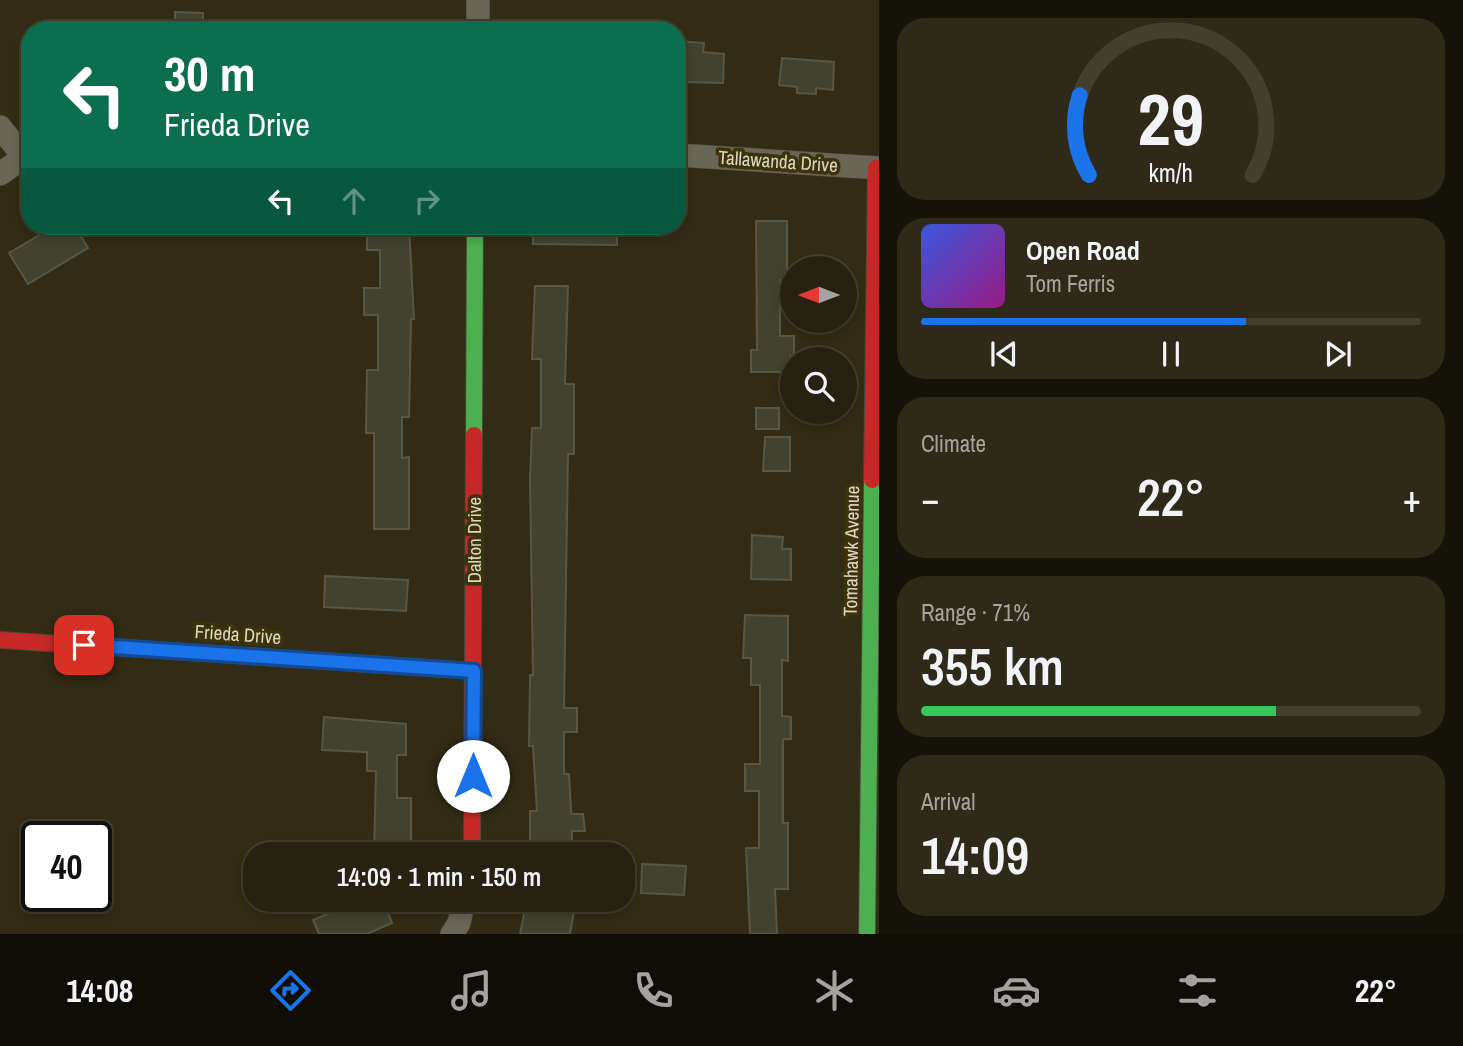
<!DOCTYPE html>
<meta charset="utf-8">
<style>
:root{--surface:#262110;--page:#2e2919;--text:#f1f3f6;--muted:#a4a39f;--line:#423e30;--accent:#1a73e8}
body{margin:0;font-family:"Archivo Narrow",sans-serif;background:var(--page);color:var(--text);height:100vh;display:flex;flex-direction:column;font-size:26px;white-space:nowrap}
*{box-sizing:border-box;margin:0}
p{font-size:23px;color:var(--muted)}
.icon{flex:none;width:38px;height:38px;fill:none;stroke:currentColor;stroke-width:2;stroke-linecap:round;stroke-linejoin:round}
.map{position:relative;flex:1;overflow:hidden}
.panel{display:flex;flex-direction:column;gap:18px;padding:18px;background:#151209;width:584px}
.panel>*{flex:none}
.banner{position:absolute;left:21px;top:21px;width:665px;height:214px;border-radius:28px;box-shadow:0 4px 10px #0003,0 0 0 2px var(--line);background:#0b6e4f;color:#fff;overflow:hidden}
.needle{width:46px;rotate:270deg}
.controls{position:absolute;left:780px;top:256px;display:grid;gap:14px}
.controls a{display:grid;place-items:center;width:77px;height:77px;border-radius:50%;background:var(--surface);box-shadow:0 4px 10px #0003,0 0 0 2px var(--line);font-size:35px}
.speed{position:absolute;left:21px;top:821px;display:flex;gap:14px;font-size:35px;font-weight:700;text-align:center}
.speed>*{display:grid;place-content:center;width:91px;height:91px;border-radius:50%;background:var(--surface);box-shadow:0 4px 10px #0003,0 0 0 2px var(--line);line-height:1}
.speed .limit{border:4px solid #111;border-radius:10px;background:#fff;color:#111}
.pin{position:absolute;display:grid;place-items:center;width:60px;height:60px;color:#fff;margin:-30px;border-radius:14px;box-shadow:0 4px 10px #0006}
.me{position:absolute;width:77px;margin:-38px;rotate:0deg;stroke-linejoin:round;filter:drop-shadow(0 0 5px #0008)}
.turn{display:flex;align-items:center;gap:24px;height:147px;padding:0 28px;font-size:32px}
.turn .icon{width:91px;height:91px;stroke-width:2.5}
.turn b{display:block;font-size:49px;line-height:60px}
.lanes{display:flex;align-items:center;height:66px;padding:0 28px;background:#0003;justify-content:center;gap:35px;direction:ltr}
.lanes .off{opacity:.35}
.big{font-size:52px;font-weight:600;line-height:1.1}
.panel .widget{flex:1;display:flex;flex-direction:column;justify-content:center;gap:10px;min-width:0;padding:0 24px;border-radius:28px;background:var(--page)}
.panel .dial{align-items:center;gap:0}
.dial svg{height:182px;overflow:visible;fill:none;stroke:var(--line);stroke-width:7;stroke-linecap:round;text-anchor:middle}
.dial text{fill:var(--text);stroke:none}
.song{display:flex;align-items:center;gap:21px}
.cover{width:84px;height:84px;border-radius:10px;background:linear-gradient(135deg,hsl(230 70% 55%),hsl(310 70% 35%))}
.played{height:7px;border-radius:4px;background:linear-gradient(90deg,var(--accent) 65%,var(--line) 65%)}
.keys{display:flex;justify-content:space-around;direction:ltr}
.heat{display:flex;justify-content:space-between;align-items:center;font-size:38px;direction:ltr}
.charge{height:10px;border-radius:5px;background:linear-gradient(90deg,#34c759 71%,var(--line) 0)}
.trip{position:absolute;left:243px;top:842px;width:392px;height:70px;border-radius:28px;background:var(--surface);box-shadow:0 4px 10px #0003,0 0 0 2px var(--line);font-weight:600;line-height:70px;text-align:center}
.dock{display:flex;height:112px;justify-content:space-around;align-items:center;background:#0f0d06;color:var(--muted)}
.dock .icon{width:49px;height:49px}
.dock .selected{color:var(--accent)}
.dock b{font-size:32px;color:var(--text)}
main{display:flex;flex:1;min-height:0}
.map>svg:first-child{display:block}
.building{fill:#434130;stroke:#585644;stroke-width:2}
.lines{fill:none;stroke-linecap:round;stroke-linejoin:round}
.street-casing{stroke:#4c4737;stroke-width:24}
.fast-casing{stroke:#4c4737;stroke-width:18}
.jam-casing{stroke:#4c4737;stroke-width:18}
.street{stroke:#696657;stroke-width:23}
.fast{stroke:#4caf50;stroke-width:16}
.jam{stroke:#c62828;stroke-width:16}
.route-casing{stroke:#114b97;stroke-width:18}
.route{stroke:#1a73e8;stroke-width:12}
.labels{text-anchor:middle;dominant-baseline:central;stroke-width:7;stroke-linejoin:round;paint-order:stroke}
.street-label{font-size:19px;fill:#dcd6c2;stroke:#3d330b}
</style>
<main>
<div class="map">
<svg width="879" height="934" viewBox="0 0 879 934">
<rect width="100%" height="100%" fill="#322c16"/>
<g class="building">
<polygon points="175,12 203,13 203,30 175,30"/>
<polygon points="677,41 704,43 703,52 724,54 723,83 683,82 683,71 677,71"/>
<polygon points="782,58 834,62 833,90 816,88 816,94 797,93 797,87 779,85"/>
<polygon points="756,221 787,221 787,280 780,280 780,336 794,336 794,356 790,356 790,372 751,372 751,350 757,350"/>
<polygon points="55,226 75,226 88,248 28,284 9,253"/>
<polygon points="367,226 409,226 414,319 411,319 409,417 402,417 402,458 409,457 409,529 374,529 374,433 366,433 367,370 378,370 378,315 364,315 364,288 380,288 380,250 367,250"/>
<polygon points="533,226 617,226 617,245 533,244"/>
<polygon points="535,286 568,286 565,384 574,384 574,454 568,454 564,708 577,708 577,732 564,732 564,774 569,774 571,811 572,814 583,814 585,831 572,831 572,844 530,845 530,811 537,811 533,746 529,746 530,675 533,675 530,479 532,428 541,428 541,359 532,359"/>
<rect x="756" y="408" width="23" height="21"/>
<polygon points="765,437 790,437 790,471 763,471"/>
<polygon points="752,535 783,537 782,549 791,549 791,580 751,579"/>
<polygon points="325,576 408,580 406,611 324,607"/>
<polygon points="745,615 788,616 788,661 782,660 782,716 791,717 791,739 783,739 783,823 788,823 788,889 775,889 777,934 750,934 746,848 759,848 759,791 745,791 745,764 760,764 760,685 751,685 751,658 743,658"/>
<polygon points="324,717 406,724 406,755 397,755 397,798 411,798 411,854 374,854 376,771 367,771 367,752 322,750"/>
<polygon points="642,864 686,866 684,895 641,893"/>
<polygon points="360,900 383,900 392,923 367,934 319,934 313,920"/>
<polygon points="527,900 564,900 561,909 574,911 570,934 520,934"/>
</g>
<g class="lines">
<defs>
<g id="street">
<polyline points="478,30 478,0"/>
<polyline points="0,127 24,157"/>
<polyline points="677,155 879,168"/>
<polyline points="0,174 30,153"/>
<polyline points="452,934 459,923 464,900"/>
</g>
<g id="fast">
<polyline points="474,435 475,226"/>
<polyline points="325,661 474,671"/>
<polyline points="867,934 872,480"/>
</g>
<g id="jam">
<polyline points="872,480 876,168"/>
<polyline points="0,640 325,661"/>
<polyline points="472,854 474,435"/>
</g>
</defs>
<use href="#street" class="street-casing"/>
<use href="#fast" class="fast-casing"/>
<use href="#jam" class="jam-casing"/>
<use href="#street" class="street"/>
<use href="#fast" class="fast"/>
<use href="#jam" class="jam"/>
</g>
<g class="lines">
<defs>
<polyline id="route" points="84,645 474,671 473,776"/>
</defs>
<use href="#route" class="route-casing"/>
<use href="#route" class="route"/>
</g>
<g class="labels">
<g class="street-label">
<text transform="translate(778 161) rotate(4)">Tallawanda Drive</text>
<text transform="translate(474 540) rotate(-90)">Dalton Drive</text>
<text transform="translate(851 551) rotate(-89)">Tomahawk Avenue</text>
<text transform="translate(238 634) rotate(4)">Frieda Drive</text>
</g>
</g>
</svg>
<div class="controls">
<a><svg class="needle" viewBox="-14 -14 28 28"><path d="M0-13l5 13h-10z" fill="#e53935"/><path d="M0 13l5-13h-10z" fill="#a4a39f"/></svg></a>
<a><svg class="icon" aria-label="search" viewBox="0 0 24 24"><circle cx="10" cy="10" r="6"/><path d="M15 15l6 6"/></svg></a>
</div>
<div class="speed"><div class="limit">40</div></div>
<div class="pin" style="left:84px;top:645px;background:#d93025"><svg class="icon" aria-label="arrive" viewBox="0 0 24 24"><path d="M6 21V4h12l-3 4 3 4H6"/></svg></div>
<svg class="me" style="left:473px;top:776px" viewBox="-20 -20 40 40"><circle r="19" fill="#fff"/><path d="M0-13L10 11 0 6-10 11z" fill="#1a73e8"/></svg>
<div class="trip">14:09 · 1 min · 150 m</div>
<div class="banner">
<div class="turn"><svg class="icon" aria-label="left" viewBox="0 0 24 24"><path d="M17 20v-9H6M10 6l-5 5 5 5"/></svg><div><b>30 m</b>Frieda Drive</div></div>
<div class="lanes"><svg class="icon" aria-label="left" viewBox="0 0 24 24"><path d="M17 20v-9H6M10 6l-5 5 5 5"/></svg><svg class="icon off" aria-label="ahead" viewBox="0 0 24 24"><path d="M12 20V5M6 11l6-6 6 6"/></svg><svg class="icon off" aria-label="right" viewBox="0 0 24 24"><path d="M7 20v-9h11M14 6l5 5-5 5"/></svg></div>
</div>
</div>
<section class="panel">
<div class="widget dial"><svg viewBox="0 0 100 80">
<path d="M14 69A42 42 0 1 1 86 69"/>
<path d="M14 69A42 42 0 0 1 10 34" stroke="#1a73e8"/>
<text x="50" y="56" font-size="32" font-weight="700">29</text>
<text x="50" y="72" font-size="11">km/h</text>
</svg></div>
<div class="widget">
<div class="song"><i class="cover"></i><div><b>Open Road</b><p>Tom Ferris</p></div></div>
<div class="played"></div>
<div class="keys"><svg class="icon" aria-label="previous" viewBox="0 0 24 24"><path d="M18 5L8 12l10 7zM5 5v14"/></svg><svg class="icon" aria-label="pause" viewBox="0 0 24 24"><path d="M8 5v14M16 5v14"/></svg><svg class="icon" aria-label="next" viewBox="0 0 24 24"><path d="M6 5l10 7-10 7zM19 5v14"/></svg></div>
</div>
<div class="widget"><p>Climate</p>
<div class="heat"><a>−</a><b class="big">22°</b><a>+</a></div>
</div>
<div class="widget"><p>Range · 71%</p><b class="big">355 km</b><div class="charge"></div></div>
<div class="widget"><p>Arrival</p><b class="big">14:09</b></div>
</section>
</main>
<nav class="dock">
<b>14:08</b>
<svg class="icon selected" aria-label="directions" viewBox="0 0 24 24"><path d="M12 3l9 9-9 9-9-9zM9 14v-3h6M13 9l2 2-2 2"/></svg>
<svg class="icon" aria-label="music" viewBox="0 0 24 24"><path d="M9 18V5l10-2v13"/><circle cx="6" cy="18" r="3"/><circle cx="16" cy="16" r="3"/></svg>
<svg class="icon" aria-label="phone" viewBox="0 0 24 24"><path d="M5 4h4l2 5-3 2q2 4 5 5l2-3 5 2v4C11 20 4 13 5 4z"/></svg>
<svg class="icon" aria-label="climate" viewBox="0 0 24 24"><path d="M12 3v18M4 7l16 10M4 17L20 7"/></svg>
<svg class="icon" aria-label="car" viewBox="0 0 24 24"><path d="M5 17H2v-5l4-1 3-4h7l3 4 3 1v5h-3M9 17h6M6 11h13"/><circle cx="7" cy="17" r="2"/><circle cx="17" cy="17" r="2"/></svg>
<svg class="icon" aria-label="filters" viewBox="0 0 24 24"><path d="M4 7h16M4 17h16"/><circle cx="9" cy="7" r="2"/><circle cx="15" cy="17" r="2"/></svg>
<b>22°</b>
</nav>
